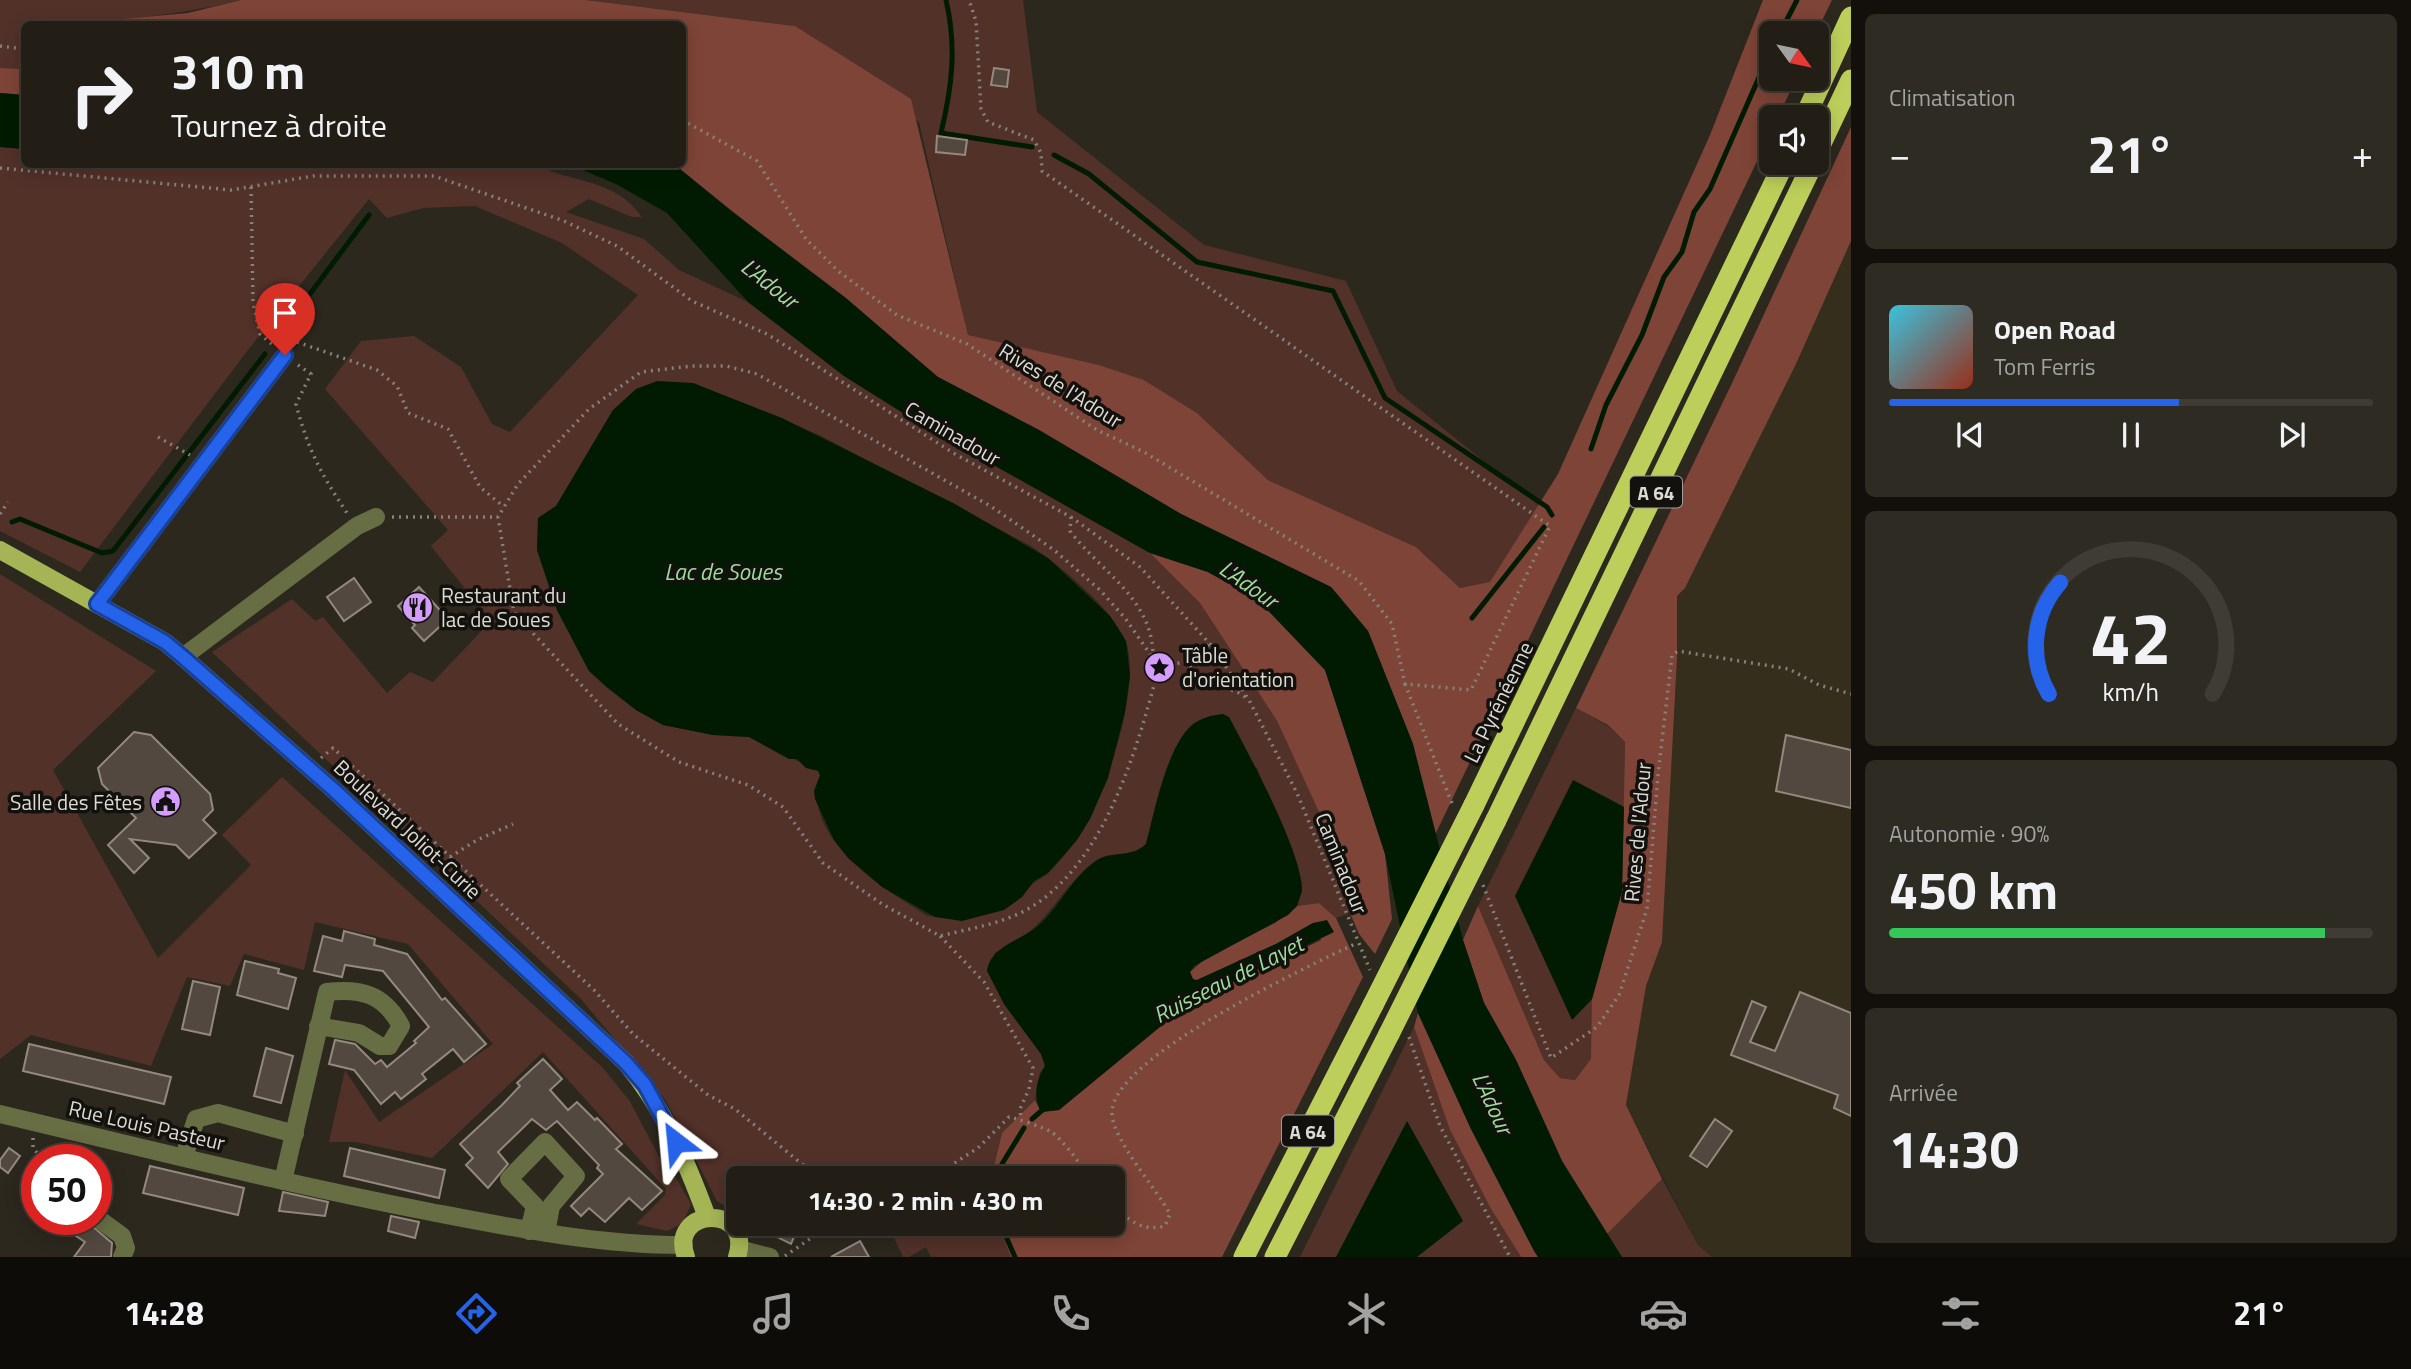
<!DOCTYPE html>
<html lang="fr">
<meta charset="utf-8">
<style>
:root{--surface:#221e16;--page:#2e2b23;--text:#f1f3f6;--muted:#a2a2a1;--line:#3f3c35;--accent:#2563eb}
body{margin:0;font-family:"Titillium Web",sans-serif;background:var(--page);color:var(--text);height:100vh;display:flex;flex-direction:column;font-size:26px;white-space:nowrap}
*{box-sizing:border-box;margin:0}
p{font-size:23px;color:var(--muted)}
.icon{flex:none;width:38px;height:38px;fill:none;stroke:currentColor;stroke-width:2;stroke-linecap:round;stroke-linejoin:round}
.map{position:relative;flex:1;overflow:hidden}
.details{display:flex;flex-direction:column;gap:14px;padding:14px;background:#13100c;width:560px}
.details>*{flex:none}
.top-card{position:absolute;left:21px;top:21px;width:665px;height:147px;border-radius:10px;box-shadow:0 4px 18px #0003,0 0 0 2px var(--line);background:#221e16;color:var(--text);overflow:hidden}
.needle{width:46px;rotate:123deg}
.tools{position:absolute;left:1759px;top:21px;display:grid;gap:14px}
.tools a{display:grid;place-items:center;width:70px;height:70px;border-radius:10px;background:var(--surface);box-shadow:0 4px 18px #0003,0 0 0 2px var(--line);font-size:35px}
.speed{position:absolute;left:21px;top:1144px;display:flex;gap:14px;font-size:35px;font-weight:700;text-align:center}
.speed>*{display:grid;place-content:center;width:91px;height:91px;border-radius:50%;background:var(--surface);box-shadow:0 4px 18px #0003,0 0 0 2px var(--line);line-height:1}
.speed .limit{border:10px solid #d22;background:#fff;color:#111}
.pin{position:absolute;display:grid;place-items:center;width:60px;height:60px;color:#fff;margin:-72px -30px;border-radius:50% 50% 50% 0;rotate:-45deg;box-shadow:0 0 7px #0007}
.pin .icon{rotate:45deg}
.me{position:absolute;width:77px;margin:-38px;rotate:331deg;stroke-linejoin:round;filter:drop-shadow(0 0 5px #0008)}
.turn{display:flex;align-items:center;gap:24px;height:147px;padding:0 35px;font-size:32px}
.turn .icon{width:91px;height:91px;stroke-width:2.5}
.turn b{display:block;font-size:49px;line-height:60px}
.big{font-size:52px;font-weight:700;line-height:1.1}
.details .widget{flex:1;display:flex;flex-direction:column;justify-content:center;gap:10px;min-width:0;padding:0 24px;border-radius:10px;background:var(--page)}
.details .dial{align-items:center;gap:0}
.dial svg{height:182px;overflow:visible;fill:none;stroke:var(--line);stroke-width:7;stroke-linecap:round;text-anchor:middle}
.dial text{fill:var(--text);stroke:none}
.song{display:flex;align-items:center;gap:21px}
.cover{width:84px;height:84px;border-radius:10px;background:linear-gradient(135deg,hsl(190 70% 55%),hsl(10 70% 35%))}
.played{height:7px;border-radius:4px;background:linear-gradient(90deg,var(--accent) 60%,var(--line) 60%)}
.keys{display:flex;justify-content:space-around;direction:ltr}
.heat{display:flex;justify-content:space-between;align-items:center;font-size:38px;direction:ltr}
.charge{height:10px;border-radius:5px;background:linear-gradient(90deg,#34c759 90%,var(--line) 0)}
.trip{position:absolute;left:726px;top:1166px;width:399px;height:70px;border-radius:10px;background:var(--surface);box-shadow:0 4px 18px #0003,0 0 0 2px var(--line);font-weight:700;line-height:70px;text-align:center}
.tab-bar{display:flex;height:112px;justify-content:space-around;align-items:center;background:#0e0c09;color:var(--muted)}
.tab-bar .icon{width:49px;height:49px}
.tab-bar .on{color:var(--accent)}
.tab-bar b{font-size:32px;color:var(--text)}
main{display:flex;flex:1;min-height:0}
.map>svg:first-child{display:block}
.built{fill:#352e1d}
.green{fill:#523129;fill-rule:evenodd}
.forest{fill:#7e4437}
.water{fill:#001b01}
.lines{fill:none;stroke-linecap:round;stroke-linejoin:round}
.stream{stroke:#001b01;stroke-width:5}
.building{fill:#52483f;stroke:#94897f;stroke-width:2}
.path{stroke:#858279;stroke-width:3.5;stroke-dasharray:2 5;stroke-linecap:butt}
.minor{stroke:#676e43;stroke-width:18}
.major{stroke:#a5b455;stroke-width:18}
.highway{stroke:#bdcf5a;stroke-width:21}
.highway-bridge{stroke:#bdcf5a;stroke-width:21}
.route-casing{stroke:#184099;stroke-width:18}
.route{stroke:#2563eb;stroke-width:12}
.labels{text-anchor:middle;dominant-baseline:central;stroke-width:7;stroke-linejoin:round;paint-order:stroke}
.shield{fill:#13110d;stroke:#a09e98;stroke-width:2}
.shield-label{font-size:19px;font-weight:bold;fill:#dcdad3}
.street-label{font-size:21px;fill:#dcdad3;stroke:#13110d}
.poi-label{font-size:21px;fill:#dcdad3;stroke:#13110d;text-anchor:start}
.water-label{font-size:23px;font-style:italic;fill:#9add9b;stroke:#13110d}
</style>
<main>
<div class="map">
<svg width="1851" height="1257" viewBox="0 0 1851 1257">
<rect width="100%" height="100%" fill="#2d281e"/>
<polygon class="built" points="1851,241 1851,1257 1712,1257 1698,1245 1626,1105 1646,986 1662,942 1677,658 1677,596 1685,588 1796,364"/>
<g class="green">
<path d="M0 0H241C171 17 96 24 24 24V69L0 68Z"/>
<polygon points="586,0 1023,0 1037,112 1204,245 1346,281 1397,391 1539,506 1490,583 1460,588 1416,547 1268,480 1197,413 1144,380 1099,365 968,336 919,122 795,26"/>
<path d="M0 147 24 149V164L536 165C575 184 614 178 642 217H632L589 199 566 212 644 239 679 270 748 302 844 376 919 423 1150 553 1200 603 1277 721 1330 836 1347 890 1350 913 1336 918 1319 903 1297 906 1302 883 1257 768 1183 736 1161 788 1146 844C1131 859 1110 850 1095 861 1056 891 1047 932 994 953L1004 1004 1041 1054 1045 1066 1040 1073 1035 1100 1002 1133 991 1178H738V1214L717 1201 666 1101 581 999 212 652 292 599 315 621 323 617 387 693 410 672 433 682 491 621 431 546 448 530 325 389 361 341 414 336 461 367 492 424 510 432 638 295 562 243 475 206 423 208 387 218 369 199 251 346 80 572 0 531ZM693 383 819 435 1031 546C1060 566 1111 607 1125 640 1144 682 1104 803 1077 839 1069 850 1059 863 1049 872 1041 880 1032 881 1026 892L935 917 928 916C884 889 800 838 820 775L818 771 749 737 713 735 663 725 636 710 607 688 589 671 557 610 537 550 538 518 556 506 613 410Z"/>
<polygon points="0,574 156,671 53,770 158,958 251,865 222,835 282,777 602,1067 629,1100 671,1179 676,1178 691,1204 683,1223 667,1231 636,1224 665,1195 666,1189 543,1052 432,1158 356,1142 329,1142 345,1070 379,1122 493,1044 408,944 315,922 304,970 244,954 230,986 187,977 151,1066 31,1035 0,1059"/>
<polygon points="1576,708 1608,726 1625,742 1624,807 1573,780 1573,1019 1592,999 1592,1059 1575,1080 1560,1078 1544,1060 1478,906"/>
<polygon points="1414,1027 1450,1130 1491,1209 1521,1257 1300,1257"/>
<polygon points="1662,1179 1698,1245 1712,1257 1622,1257 1606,1235"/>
<polygon points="887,1223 997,1223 1011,1257 931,1257 926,1247 909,1257 903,1257"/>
</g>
<g class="forest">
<polygon points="241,0 586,0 795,26 911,99 968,335 1099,365 1144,380 1197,413 1268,480 1416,547 1460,588 1490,582 1558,474 1710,135 1763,0 1832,0 1816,33 1771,33 1771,79 1796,79 1778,117 1771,117 1771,132 1435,835 1413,744 1368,631 1331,587 1181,514 1039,430 938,377 675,165 682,164 682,24 69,24 188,13"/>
<polygon points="0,68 24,69 24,95 0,93"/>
<polygon points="1851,127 1851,241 1796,364 1685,588 1677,596 1677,658 1662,942 1646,986 1626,1105 1662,1179 1606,1235 1562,1161 1516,1060 1484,1003 1463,940 1478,906 1544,1060 1560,1078 1575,1080 1591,1059 1592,999 1622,891 1625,742 1608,725 1576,708 1733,381"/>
<polygon points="1150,553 1208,572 1258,600 1325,670 1385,854 1392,919 1375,954 1359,934 1350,913 1347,890 1330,836 1277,721 1200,603"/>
<polygon points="1319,903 1336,918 1363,977 1222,1257 1011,1257 997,1223 1113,1223 1113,1178 991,1178 1002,1133 1035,1100 1041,1112 1059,1110 1189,1003 1321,940 1313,923 1276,944 1197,980 1193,980 1190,972 1206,958 1275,923 1297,906"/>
<polygon points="1418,1013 1471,1129 1538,1257 1521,1257 1491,1209 1450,1130 1414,1027"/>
</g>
<g class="water">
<polygon points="0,93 24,95 24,149 0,147"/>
<polygon points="571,165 675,165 730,210 846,298 938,377 1039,430 1181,514 1331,587 1368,631 1413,744 1463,940 1484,1003 1516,1060 1562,1161 1622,1257 1538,1257 1534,1251 1471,1129 1418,1013 1385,854 1325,670 1258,600 1208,572 1150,553 919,423 844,376 748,302 667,213 616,184"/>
<polygon points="657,381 693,383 782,418 955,504 1048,558 1110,616 1126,641 1130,675 1125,712 1108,778 1090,819 1077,840 1048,873 1034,881 1022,897 1004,910 962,921 935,917 882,887 848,858 834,840 815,799 814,791 820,775 818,771 806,768 797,759 789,759 749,737 713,735 663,725 636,710 607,687 589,671 557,610 537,550 538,518 556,506 613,410 636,389"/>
<path d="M1223 714 1229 717C1248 753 1303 853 1302 891L1297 906 1288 915 1194 966 1190 972 1193 979 1197 980 1276 944 1313 923 1327 920 1334 932 1189 1003 1059 1110 1041 1112C1033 1097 1036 1080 1045 1066L1041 1054 1004 1004 987 971C991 946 1020 941 1038 926 1059 908 1072 877 1096 861 1111 850 1131 859 1146 844 1154 813 1167 746 1192 725 1201 718 1212 715 1223 714Z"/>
<polygon points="1573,780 1624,807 1622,891 1592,999 1572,1020 1515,896"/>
<polygon points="1407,1121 1463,1221 1417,1257 1336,1257"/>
</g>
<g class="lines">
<g class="stream">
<path d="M946 0C957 47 952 87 941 133L1032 147"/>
<polyline points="1780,33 1797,0"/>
<polyline points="1054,155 1089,174 1197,262 1333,291 1385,398 1547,507 1552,515"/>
<polyline points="283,330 369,215"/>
<polyline points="1591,449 1606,405 1642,335 1664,277 1682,252 1694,212 1710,189 1771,50"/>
<polyline points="12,522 20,519 102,553 113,551 265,354"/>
<polyline points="1472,618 1544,527"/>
<polyline points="1032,1119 1046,1107"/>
<polyline points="998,1178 1002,1164 1024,1128"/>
<polyline points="1000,1223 1015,1257"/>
</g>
</g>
<g class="building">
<polygon points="994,68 1009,70 1007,87 991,85"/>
<polygon points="937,136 967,140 965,155 936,152"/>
<polygon points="354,578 371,602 344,621 327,597"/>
<polygon points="419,587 448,619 424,641 412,628 415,625 398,606"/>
<polygon points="134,732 151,735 210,794 213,810 203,820 216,833 189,858 176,845 130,839 149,858 134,873 108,845 136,818 102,784 98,768"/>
<polygon points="1786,735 1851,750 1851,808 1776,791"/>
<polygon points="344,931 375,939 374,945 407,954 442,1000 445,998 486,1044 464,1062 453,1049 422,1074 426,1079 401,1099 395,1092 381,1104 354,1070 329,1064 335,1040 355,1044 375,1064 381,1060 387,1067 416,1043 414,1041 429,1027 383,971 345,965 342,977 314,971 323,936 342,941"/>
<polygon points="245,961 279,969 278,973 296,978 288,1009 237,995"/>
<polygon points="193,981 220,987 210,1035 182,1029"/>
<polygon points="1800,992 1851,1013 1851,1116 1834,1108 1838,1095 1731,1055 1752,1001 1766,1007 1750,1042 1775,1051"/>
<polygon points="29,1044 171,1077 164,1104 23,1071"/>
<polygon points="266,1048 293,1056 281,1103 254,1096"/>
<polygon points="543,1059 562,1079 550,1090 568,1110 577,1102 595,1120 597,1118 622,1144 616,1149 662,1191 642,1210 629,1198 605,1222 589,1208 581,1216 571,1206 603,1174 597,1168 599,1165 557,1121 546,1130 532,1119 498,1152 508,1164 488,1188 466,1165 473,1158 460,1144 502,1105 520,1086 517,1083"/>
<polygon points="1715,1119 1732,1131 1707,1167 1690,1156"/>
<polygon points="9,1148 20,1156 8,1173 0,1167 0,1160"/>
<polygon points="350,1148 445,1170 439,1198 344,1176"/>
<polygon points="150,1166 244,1188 238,1215 143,1193"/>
<polygon points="283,1192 328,1202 325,1216 279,1211"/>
<polygon points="391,1216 419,1222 415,1238 388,1231"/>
<polygon points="74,1220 85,1220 112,1243 111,1257 74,1257 85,1242 67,1230"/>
<polygon points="749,1223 789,1223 798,1228 791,1244"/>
<polygon points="860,1241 869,1257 831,1257"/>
</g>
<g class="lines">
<g class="path">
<polyline points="0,46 24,49"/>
<polyline points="682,120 757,161 806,239 838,271 897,315 967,344 1097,430 1144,452 1359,581 1392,624 1405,684 1471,690 1550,526 1042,171 1041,153 1034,140 988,122 981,109 976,21 969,0"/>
<polyline points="0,168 231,190 313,176 434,176 564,221 617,246 692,301 767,334 955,454 1071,517 1140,567 1210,644 1249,700 1297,793 1370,970"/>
<polyline points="251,187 253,302 260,334 273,345"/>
<polyline points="297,342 377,370 397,386 408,413 448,429 480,487 504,507"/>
<path d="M298 365 311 374 296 404C308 450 321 474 347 513"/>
<polyline points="158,437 190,455"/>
<polyline points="0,514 8,502"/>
<polyline points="392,517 498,517"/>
<path d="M1071 517 1070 531C1100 571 1150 597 1153 652"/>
<polyline points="1184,662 1216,687 1236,691 1245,697"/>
<path d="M1159 667 1125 618 1100 590 1054 550 992 507 757 374 726 366H691L641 372 589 409 518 484 498 517 514 613 618 724 679 762 748 785 783 807 823 863 882 904 940 936C972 928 1008 923 1036 904 1108 855 1138 745 1159 667L1184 662 1210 644"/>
<polyline points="1405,684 1453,806"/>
<polyline points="321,758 333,748 594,990 633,1034 708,1095 735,1109 819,1178"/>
<polyline points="450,857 477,840 513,824"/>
<polyline points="1483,885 1551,1058 1597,1027 1619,995 1647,909 1658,775 1672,655 1678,651 1789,669 1819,685 1851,694"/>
<polyline points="940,936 984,982 1033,1068 1029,1089 1020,1109 1021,1119"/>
<polyline points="1409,1037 1440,1126 1510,1257"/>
<polyline points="33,1138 33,1148 43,1160"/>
<path d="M931 1178 978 1148 1009 1117C1016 1118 1044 1128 1050 1131 1062 1138 1081 1166 1091 1178"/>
<path d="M1113 1203C1127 1220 1142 1232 1165 1226L1170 1214C1156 1188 1112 1139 1112 1113 1111 1058 1309 966 1357 943"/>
<polyline points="785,1256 833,1223"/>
</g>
<g class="minor">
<polyline points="97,604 285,355"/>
<polyline points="183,657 357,526 376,517"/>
<path d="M0 1114C143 1148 286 1184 431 1212 514 1228 598 1245 684 1245"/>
<polyline points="184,1157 196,1119 218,1113 295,1134"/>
<path d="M283 1181 327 992C361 988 384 994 401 1026L389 1046H380L359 1033 318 1026"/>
<polyline points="96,1217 122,1236 126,1248 122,1257"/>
<polyline points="529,1231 535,1206 509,1179 545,1142 576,1176 551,1206 546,1233"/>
<polyline points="739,1249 770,1257"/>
</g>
<g class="major">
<path d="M0 550 165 642 183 657 334 790 626 1063C664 1108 687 1163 707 1217"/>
<path d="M686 1257C667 1207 754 1203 737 1257"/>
</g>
<g class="highway">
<polyline points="1805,117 1851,17"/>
<polyline points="1816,154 1851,80"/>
<polyline points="1474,805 1784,163"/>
<polyline points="1496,820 1813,163"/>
<polyline points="1244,1257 1373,1005"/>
<polyline points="1275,1257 1389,1034"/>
</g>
<g class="highway-bridge">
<polyline points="1373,1005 1474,805"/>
<polyline points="1389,1034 1496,820"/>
</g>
</g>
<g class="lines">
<defs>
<polyline id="route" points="285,355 97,604 165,642 183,657 334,790 626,1063 645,1085 676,1142"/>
</defs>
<use href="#route" class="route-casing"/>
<use href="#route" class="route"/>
</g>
<defs>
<symbol id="restaurant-disc" viewBox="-11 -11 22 22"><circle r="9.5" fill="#d49cfb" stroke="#13110d"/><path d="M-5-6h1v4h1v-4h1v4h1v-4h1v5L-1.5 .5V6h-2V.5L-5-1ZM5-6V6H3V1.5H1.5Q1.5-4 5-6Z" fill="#111"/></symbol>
<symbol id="sight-disc" viewBox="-11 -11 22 22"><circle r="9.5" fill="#d49cfb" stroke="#13110d"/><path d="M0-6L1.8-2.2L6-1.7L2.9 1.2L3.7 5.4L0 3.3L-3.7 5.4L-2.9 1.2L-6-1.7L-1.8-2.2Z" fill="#111"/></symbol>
<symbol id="civic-disc" viewBox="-11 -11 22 22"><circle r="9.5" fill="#d49cfb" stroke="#13110d"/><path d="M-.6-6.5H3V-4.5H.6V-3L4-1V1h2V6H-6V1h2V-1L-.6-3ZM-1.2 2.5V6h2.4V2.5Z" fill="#111"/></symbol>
</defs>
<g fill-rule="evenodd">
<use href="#restaurant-disc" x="400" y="590" width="35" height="35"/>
<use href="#sight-disc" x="1142" y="650" width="35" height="35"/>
<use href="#civic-disc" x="148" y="784" width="35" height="35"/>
</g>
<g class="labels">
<g class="shield">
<rect x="1630" y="476.5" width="52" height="31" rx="5"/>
<rect x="1282" y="1115.5" width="52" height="31" rx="5"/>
</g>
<g class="shield-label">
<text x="1656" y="492">A 64</text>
<text x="1308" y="1131">A 64</text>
</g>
<g class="street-label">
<text transform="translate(1061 385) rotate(32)">Rives de l'Adour</text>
<text transform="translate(953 433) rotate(30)">Caminadour</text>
<text transform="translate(1498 702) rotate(-64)">La Pyrénéenne</text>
<text transform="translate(408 829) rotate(43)">Boulevard Joliot-Curie</text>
<text transform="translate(1637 832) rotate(-85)">Rives de l'Adour</text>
<text transform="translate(1342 863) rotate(68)">Caminadour</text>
<text transform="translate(147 1125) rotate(13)">Rue Louis Pasteur</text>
</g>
<g class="poi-label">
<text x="441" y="595">Restaurant du<tspan x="441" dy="24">lac de Soues</tspan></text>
<text x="1182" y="655">Tâble<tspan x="1182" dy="24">d'orientation</tspan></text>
<text x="142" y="802" text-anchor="end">Salle des Fêtes</text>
</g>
<g class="water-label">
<text transform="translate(770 283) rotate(38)">L'Adour</text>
<text x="723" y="571">Lac de Soues</text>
<text transform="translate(1249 584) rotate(35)">L'Adour</text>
<text transform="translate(1228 979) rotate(-27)">Ruisseau de Layet</text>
<text transform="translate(1493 1103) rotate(65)">L'Adour</text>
</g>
</g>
</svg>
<div class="tools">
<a><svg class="needle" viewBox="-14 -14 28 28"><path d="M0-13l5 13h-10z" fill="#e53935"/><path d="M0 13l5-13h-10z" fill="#a2a2a1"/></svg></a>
<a><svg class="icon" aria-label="sound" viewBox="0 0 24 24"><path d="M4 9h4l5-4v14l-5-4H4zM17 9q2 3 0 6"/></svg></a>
</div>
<div class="speed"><div class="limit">50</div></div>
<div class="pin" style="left:285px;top:355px;background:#d93025"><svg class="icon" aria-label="arrive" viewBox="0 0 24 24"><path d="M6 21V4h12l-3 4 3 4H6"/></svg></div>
<svg class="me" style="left:676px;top:1142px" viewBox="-20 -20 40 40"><path d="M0-17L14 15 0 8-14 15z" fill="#2563eb" stroke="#fff" stroke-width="4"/></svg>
<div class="trip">14:30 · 2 min · 430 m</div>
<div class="top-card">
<div class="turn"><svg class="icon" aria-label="right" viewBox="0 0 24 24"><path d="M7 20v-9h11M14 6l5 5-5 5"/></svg><div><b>310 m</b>Tournez à droite</div></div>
</div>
</div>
<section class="details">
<div class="widget"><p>Climatisation</p>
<div class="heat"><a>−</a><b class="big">21°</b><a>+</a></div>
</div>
<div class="widget">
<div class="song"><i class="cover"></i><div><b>Open Road</b><p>Tom Ferris</p></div></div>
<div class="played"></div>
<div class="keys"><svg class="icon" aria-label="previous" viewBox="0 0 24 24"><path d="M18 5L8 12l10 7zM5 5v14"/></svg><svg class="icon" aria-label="pause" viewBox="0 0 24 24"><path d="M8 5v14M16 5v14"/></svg><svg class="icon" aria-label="next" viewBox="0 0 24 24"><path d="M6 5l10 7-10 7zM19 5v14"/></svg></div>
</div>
<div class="widget dial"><svg viewBox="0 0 100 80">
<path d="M14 69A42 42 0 1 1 86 69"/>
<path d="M14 69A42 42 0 0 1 19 20" stroke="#2563eb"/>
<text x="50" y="56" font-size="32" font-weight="700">42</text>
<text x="50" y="72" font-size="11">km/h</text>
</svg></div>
<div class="widget"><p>Autonomie · 90%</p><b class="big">450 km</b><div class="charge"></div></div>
<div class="widget"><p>Arrivée</p><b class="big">14:30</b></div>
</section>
</main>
<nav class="tab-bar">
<b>14:28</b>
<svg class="icon on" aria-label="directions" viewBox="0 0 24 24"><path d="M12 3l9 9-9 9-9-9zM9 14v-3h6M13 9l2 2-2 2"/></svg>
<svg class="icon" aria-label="music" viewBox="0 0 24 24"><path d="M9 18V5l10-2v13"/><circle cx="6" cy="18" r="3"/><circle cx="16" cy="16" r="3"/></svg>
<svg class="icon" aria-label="phone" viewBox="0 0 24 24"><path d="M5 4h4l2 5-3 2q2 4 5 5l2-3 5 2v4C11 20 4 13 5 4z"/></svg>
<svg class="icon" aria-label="climate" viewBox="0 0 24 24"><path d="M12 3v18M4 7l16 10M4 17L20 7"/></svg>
<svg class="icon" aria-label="car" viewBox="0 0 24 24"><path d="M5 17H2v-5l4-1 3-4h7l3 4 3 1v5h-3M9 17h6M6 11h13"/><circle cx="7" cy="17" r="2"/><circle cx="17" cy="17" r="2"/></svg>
<svg class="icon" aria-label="filters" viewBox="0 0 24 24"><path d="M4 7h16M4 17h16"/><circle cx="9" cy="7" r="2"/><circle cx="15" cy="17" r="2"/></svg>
<b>21°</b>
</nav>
